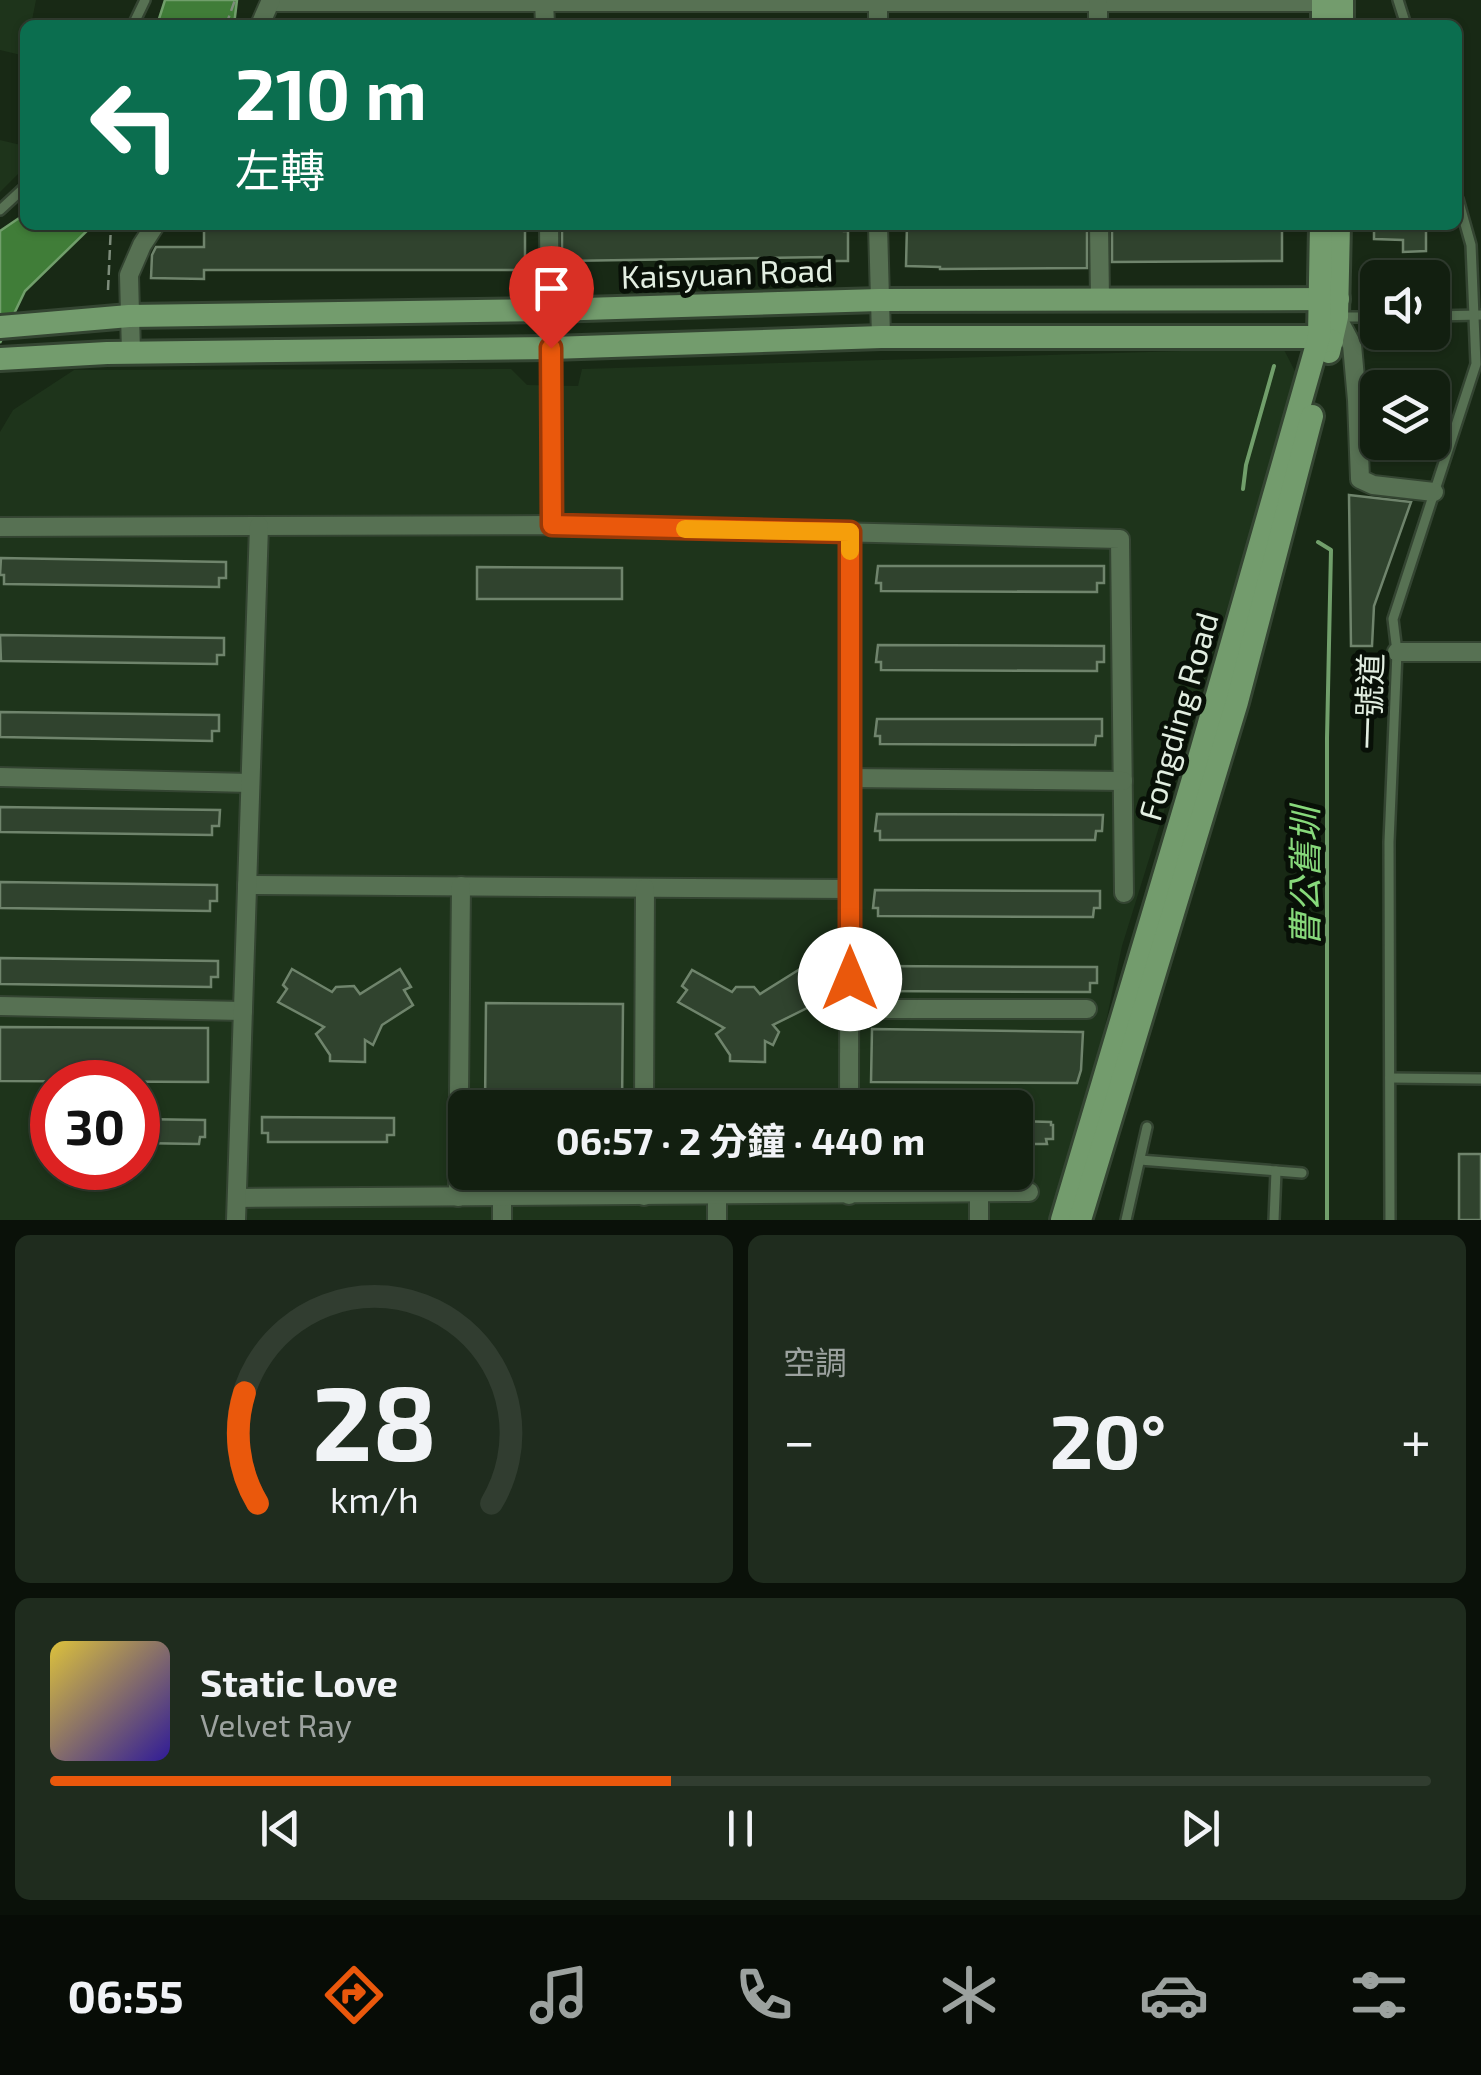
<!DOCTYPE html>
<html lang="zh-TW">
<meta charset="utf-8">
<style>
:root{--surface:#121f10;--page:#1f2c1e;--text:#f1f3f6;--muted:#9ca29f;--line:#313d30;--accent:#ea580c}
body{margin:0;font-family:"Exo 2","Noto Sans TC",sans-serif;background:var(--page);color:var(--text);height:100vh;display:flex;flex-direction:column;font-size:38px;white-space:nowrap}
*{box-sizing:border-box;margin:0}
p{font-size:32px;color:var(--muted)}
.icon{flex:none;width:55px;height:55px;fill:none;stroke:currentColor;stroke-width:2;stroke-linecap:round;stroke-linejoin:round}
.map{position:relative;height:1220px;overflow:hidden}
.panel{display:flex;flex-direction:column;gap:15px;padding:15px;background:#0a1109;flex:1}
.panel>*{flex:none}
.guide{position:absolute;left:20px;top:20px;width:1442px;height:210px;border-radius:15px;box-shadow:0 2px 8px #0004,0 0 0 2px var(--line);background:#0b6e4f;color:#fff;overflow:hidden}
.fabs{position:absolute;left:1360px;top:260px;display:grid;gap:20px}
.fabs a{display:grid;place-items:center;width:90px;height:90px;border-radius:15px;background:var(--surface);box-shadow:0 2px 8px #0004,0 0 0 2px var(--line);font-size:50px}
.speed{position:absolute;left:30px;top:1060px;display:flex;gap:20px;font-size:50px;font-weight:700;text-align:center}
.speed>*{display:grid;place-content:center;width:130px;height:130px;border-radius:50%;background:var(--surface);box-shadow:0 2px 8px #0004,0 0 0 2px var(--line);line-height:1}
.speed .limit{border:15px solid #d22;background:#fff;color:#111}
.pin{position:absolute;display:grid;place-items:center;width:85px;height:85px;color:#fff;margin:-102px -42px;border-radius:50% 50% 50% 0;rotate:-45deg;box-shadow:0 0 10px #0007}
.pin .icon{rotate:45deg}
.me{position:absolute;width:110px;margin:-55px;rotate:0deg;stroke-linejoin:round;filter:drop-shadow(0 0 8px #0008)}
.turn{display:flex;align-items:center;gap:35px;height:210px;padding:0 50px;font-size:45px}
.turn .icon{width:130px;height:130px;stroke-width:2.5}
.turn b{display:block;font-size:70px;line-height:85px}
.big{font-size:75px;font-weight:700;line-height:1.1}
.panel .tile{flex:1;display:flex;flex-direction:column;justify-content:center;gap:15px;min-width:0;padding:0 35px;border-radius:15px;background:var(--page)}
.panel .dial{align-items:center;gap:0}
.dial svg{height:260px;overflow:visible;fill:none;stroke:var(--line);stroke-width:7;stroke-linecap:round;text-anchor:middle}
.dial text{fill:var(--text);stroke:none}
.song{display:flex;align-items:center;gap:30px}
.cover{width:120px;height:120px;border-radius:15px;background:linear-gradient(135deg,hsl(50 70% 55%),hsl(250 70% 35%))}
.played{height:10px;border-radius:5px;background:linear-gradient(90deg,var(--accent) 45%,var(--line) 45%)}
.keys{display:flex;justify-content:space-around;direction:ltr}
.heat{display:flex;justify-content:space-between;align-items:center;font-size:55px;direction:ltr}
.panel .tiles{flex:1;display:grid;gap:15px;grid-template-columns:1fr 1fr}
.tile:last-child{grid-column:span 2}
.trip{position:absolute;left:448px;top:1090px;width:585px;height:100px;border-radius:15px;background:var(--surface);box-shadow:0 2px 8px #0004,0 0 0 2px var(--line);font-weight:700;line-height:100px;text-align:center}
.menu{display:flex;height:160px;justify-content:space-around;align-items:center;background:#070c06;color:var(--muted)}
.menu .icon{width:70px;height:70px}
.menu .current{color:var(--accent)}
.menu b{font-size:45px;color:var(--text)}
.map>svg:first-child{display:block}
.built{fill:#1e341b;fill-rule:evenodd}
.water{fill:#407d38;stroke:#719f6b;stroke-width:2.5}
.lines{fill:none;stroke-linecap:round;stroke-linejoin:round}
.stream{stroke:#719f6b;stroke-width:4}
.building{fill:#30432e;stroke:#6f846c;stroke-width:2.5}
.lane-casing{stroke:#344532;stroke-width:14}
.street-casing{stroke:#344532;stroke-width:22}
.secondary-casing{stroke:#344532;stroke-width:28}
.path{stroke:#7d8c7b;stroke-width:2.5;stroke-dasharray:10 5;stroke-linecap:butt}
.lane{stroke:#577153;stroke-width:9}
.street{stroke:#577153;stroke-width:18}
.secondary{stroke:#739c6d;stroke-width:22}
.route-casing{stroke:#983908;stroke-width:25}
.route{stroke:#ea580c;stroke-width:18}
.slow{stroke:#f59e0b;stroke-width:18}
.labels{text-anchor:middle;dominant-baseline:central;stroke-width:10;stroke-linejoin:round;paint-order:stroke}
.street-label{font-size:32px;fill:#e2eee1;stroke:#081007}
.water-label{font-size:35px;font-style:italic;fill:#87d97b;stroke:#081007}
</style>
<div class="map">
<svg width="1481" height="1220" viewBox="0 0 1481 1220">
<rect width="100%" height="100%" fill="#182915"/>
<g class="built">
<polygon points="0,0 36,0 31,25 25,25 25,56 0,50"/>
<polygon points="0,140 25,146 25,167 0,192"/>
<path d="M1283 348 1297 375 1276 451 1122 946 1084 1126 1050 1220H0V432L13 410 74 370 511 369 527 385 578 386 582 369ZM52 1082H138V1168H52ZM465 1108H1015V1172H465Z"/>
</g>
<g class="water">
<polygon points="165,0 237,0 234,25 157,25"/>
<polygon points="25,214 25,225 93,225 25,291 0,343 0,231"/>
</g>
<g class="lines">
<g class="stream">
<polyline points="1243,489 1246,465 1274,366"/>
<polyline points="1318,542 1331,550 1327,738 1327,1220"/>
</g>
</g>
<g class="building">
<polygon points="219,225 525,225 525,270 204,270 204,279 151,278 152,255 156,247 204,247 204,230 219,230"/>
<polygon points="562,225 844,225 844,231 848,231 848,261 827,261 827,257 562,261"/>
<polygon points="907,225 936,225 936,228 1087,227 1087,268 946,269 940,269 940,267 906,266"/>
<polygon points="1282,225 1282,261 1112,262 1112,226"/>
<polygon points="1374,225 1426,225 1426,251 1403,252 1403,240 1374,239"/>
<polygon points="1349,495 1411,502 1374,606 1372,646 1351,646"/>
<polygon points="1,558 226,562 226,578 219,578 219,587 4,584 4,575 0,575"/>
<polygon points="878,566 1104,566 1104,583 1097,583 1097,592 881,591 881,583 876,583"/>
<polygon points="477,567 622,568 622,599 477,599"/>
<polygon points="0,635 224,638 224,655 217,655 217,664 1,661"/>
<polygon points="878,645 1104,646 1104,662 1097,662 1097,671 881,670 881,662 876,662"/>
<polygon points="0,712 219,715 219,731 212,731 212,741 0,737"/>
<polygon points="877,719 1102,719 1102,736 1096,736 1095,745 880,744 880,736 875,736"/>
<polygon points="0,807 220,810 219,826 212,826 212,835 0,832"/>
<polygon points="877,814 1103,815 1102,831 1096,831 1095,840 880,840 880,831 875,831"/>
<polygon points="0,882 217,885 217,901 210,901 210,911 0,908"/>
<polygon points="875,890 1100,891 1100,908 1094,908 1093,917 878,916 878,908 873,908"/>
<polygon points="0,958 218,961 218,977 211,977 211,987 0,984"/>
<polygon points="872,966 1097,967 1097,983 1090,983 1090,992 875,991 875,983 869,983"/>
<polygon points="292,969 332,992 336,987 354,986 360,994 400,969 411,987 404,990 413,1005 382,1025 373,1045 365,1040 365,1062 330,1061 330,1055 316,1034 324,1027 278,1002 287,989 283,985"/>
<polygon points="800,969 810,987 804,991 813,1005 773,1025 779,1032 773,1045 765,1041 765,1062 730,1061 730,1055 716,1034 724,1028 678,1002 687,990 682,986 692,970 732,992 736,987 754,987 760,994"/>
<polygon points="486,1003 623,1004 622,1108 485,1108"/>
<polygon points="0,1027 208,1028 208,1082 0,1081"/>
<polygon points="872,1029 1083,1032 1081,1070 1077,1083 871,1082"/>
<polygon points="262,1117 394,1118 394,1135 387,1135 387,1142 268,1142 268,1133 262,1133"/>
<polygon points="138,1119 205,1120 205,1137 200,1137 199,1144 138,1143"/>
<polygon points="1015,1121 1051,1122 1051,1125 1053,1125 1053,1139 1046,1139 1047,1144 1015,1144"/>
<rect x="1459" y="1154" width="22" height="66"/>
</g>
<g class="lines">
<defs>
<g id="lane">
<polyline points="1398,0 1406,25"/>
<polyline points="133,25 145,0"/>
<polyline points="0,210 25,187"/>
<polyline points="1432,316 1481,315"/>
<polyline points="1340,317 1378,317"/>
<polyline points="1390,1078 1481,1079"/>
<polyline points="1140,1160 1302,1173"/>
<polyline points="1126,1220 1147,1127"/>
<polyline points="1274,1220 1276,1171"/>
<polyline points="1390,1220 1389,842 1397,652 1393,619 1476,364 1471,245 1458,199"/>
</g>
<g id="street">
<polyline points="544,0 545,25"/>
<polyline points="270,2 1323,2"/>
<polyline points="1098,3 1098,25"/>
<polyline points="260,25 271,0"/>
<polyline points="878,25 878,0"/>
<polyline points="549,225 552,525"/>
<polyline points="878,225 881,337"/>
<polyline points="1099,225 1100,300"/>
<polyline points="1337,317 1352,345 1357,400 1360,479 1373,485 1434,492"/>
<polyline points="131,353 129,275 142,245 155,225"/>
<polyline points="0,527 552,525 1120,539 1124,893"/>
<polyline points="1397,652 1481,652"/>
<polyline points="0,777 250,783"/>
<polyline points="850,778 1123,781"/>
<polyline points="247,885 850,889"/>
<polyline points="0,1006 243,1011"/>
<polyline points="850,1009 1087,1009"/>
<polyline points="644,1108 645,888"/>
<polyline points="849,1108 850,532"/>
<polyline points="849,1195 849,1172"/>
<polyline points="644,1196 644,1172"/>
<polyline points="717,1196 717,1220"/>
<polyline points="458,1197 461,886"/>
<polyline points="502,1197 502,1220"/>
<polyline points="237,1198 1029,1192"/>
<polyline points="236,1220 259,526"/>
<polyline points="979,1220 979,1193"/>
</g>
<g id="secondary">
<polyline points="1342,0 1342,25"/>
<polyline points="1323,25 1323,0"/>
<polyline points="0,327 129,316 551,310 879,300 1338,299"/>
<polyline points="1329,352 1337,317 1339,225"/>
<polyline points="0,359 107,353 551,348 881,337 1319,337 1332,341"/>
<polyline points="1062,1220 1198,762 1319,337 1321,225"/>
<polyline points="1080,1220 1237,702 1312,416"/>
</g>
</defs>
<use href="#lane" class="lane-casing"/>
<use href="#street" class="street-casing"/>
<use href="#secondary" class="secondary-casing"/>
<g class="path">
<polyline points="226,25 235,0"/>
<polyline points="108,290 111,225"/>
</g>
<use href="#lane" class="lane"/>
<use href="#street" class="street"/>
<use href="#secondary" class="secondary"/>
</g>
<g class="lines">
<defs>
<polyline id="route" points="551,348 552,525 850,532 850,979"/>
</defs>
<use href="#route" class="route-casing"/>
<use href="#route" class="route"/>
<polyline class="slow" points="685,529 850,532 850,551"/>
</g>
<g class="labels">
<g class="street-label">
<text transform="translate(727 272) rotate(-2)">Kaisyuan Road</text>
<text transform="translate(1368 701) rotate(-88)">一號道</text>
<text transform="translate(1177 716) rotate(-74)">Fongding Road</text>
</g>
<g class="water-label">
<text transform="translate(1304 877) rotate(-90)">曹公舊圳</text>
</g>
</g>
</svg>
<div class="fabs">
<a><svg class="icon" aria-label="sound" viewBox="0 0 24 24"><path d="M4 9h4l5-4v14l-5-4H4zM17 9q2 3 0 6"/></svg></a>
<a><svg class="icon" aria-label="layers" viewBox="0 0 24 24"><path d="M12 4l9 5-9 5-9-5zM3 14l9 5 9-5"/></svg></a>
</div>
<div class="speed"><div class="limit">30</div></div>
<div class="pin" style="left:551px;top:348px;background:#d93025"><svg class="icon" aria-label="arrive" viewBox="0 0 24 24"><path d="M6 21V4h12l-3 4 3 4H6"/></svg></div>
<svg class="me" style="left:850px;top:979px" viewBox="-20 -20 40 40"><circle r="19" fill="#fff"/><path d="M0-13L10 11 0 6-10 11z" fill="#ea580c"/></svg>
<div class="trip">06:57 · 2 分鐘 · 440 m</div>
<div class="guide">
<div class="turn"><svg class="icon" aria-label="left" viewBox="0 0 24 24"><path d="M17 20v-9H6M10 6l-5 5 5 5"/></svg><div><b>210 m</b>左轉</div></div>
</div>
</div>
<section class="panel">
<div class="tiles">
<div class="tile dial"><svg viewBox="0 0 100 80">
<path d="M14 69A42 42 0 1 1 86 69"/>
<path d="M14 69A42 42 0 0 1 10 35" stroke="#ea580c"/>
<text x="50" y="56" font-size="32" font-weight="700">28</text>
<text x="50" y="72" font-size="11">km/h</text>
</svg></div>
<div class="tile"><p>空調</p>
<div class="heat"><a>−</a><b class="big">20°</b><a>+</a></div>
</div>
<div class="tile">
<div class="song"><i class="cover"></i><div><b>Static Love</b><p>Velvet Ray</p></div></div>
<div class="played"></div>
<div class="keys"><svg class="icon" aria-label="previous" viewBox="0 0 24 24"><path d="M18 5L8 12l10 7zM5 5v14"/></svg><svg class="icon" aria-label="pause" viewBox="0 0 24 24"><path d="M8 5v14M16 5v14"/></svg><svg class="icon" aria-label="next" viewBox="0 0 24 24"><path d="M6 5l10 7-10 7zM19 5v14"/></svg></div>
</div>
</div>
</section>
<nav class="menu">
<b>06:55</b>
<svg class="icon current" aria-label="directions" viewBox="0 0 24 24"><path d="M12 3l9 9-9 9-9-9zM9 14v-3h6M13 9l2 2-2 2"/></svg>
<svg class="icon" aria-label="music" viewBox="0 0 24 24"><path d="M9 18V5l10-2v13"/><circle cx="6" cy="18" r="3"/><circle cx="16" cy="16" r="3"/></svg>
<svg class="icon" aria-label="phone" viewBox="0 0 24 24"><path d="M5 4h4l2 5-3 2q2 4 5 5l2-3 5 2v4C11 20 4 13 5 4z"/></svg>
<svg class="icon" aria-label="climate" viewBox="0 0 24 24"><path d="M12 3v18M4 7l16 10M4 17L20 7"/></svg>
<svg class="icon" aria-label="car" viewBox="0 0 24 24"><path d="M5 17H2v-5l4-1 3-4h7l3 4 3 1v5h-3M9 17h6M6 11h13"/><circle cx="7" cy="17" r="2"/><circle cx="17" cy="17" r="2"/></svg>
<svg class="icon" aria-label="filters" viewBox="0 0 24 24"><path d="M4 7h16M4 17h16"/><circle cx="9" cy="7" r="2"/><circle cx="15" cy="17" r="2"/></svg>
</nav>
